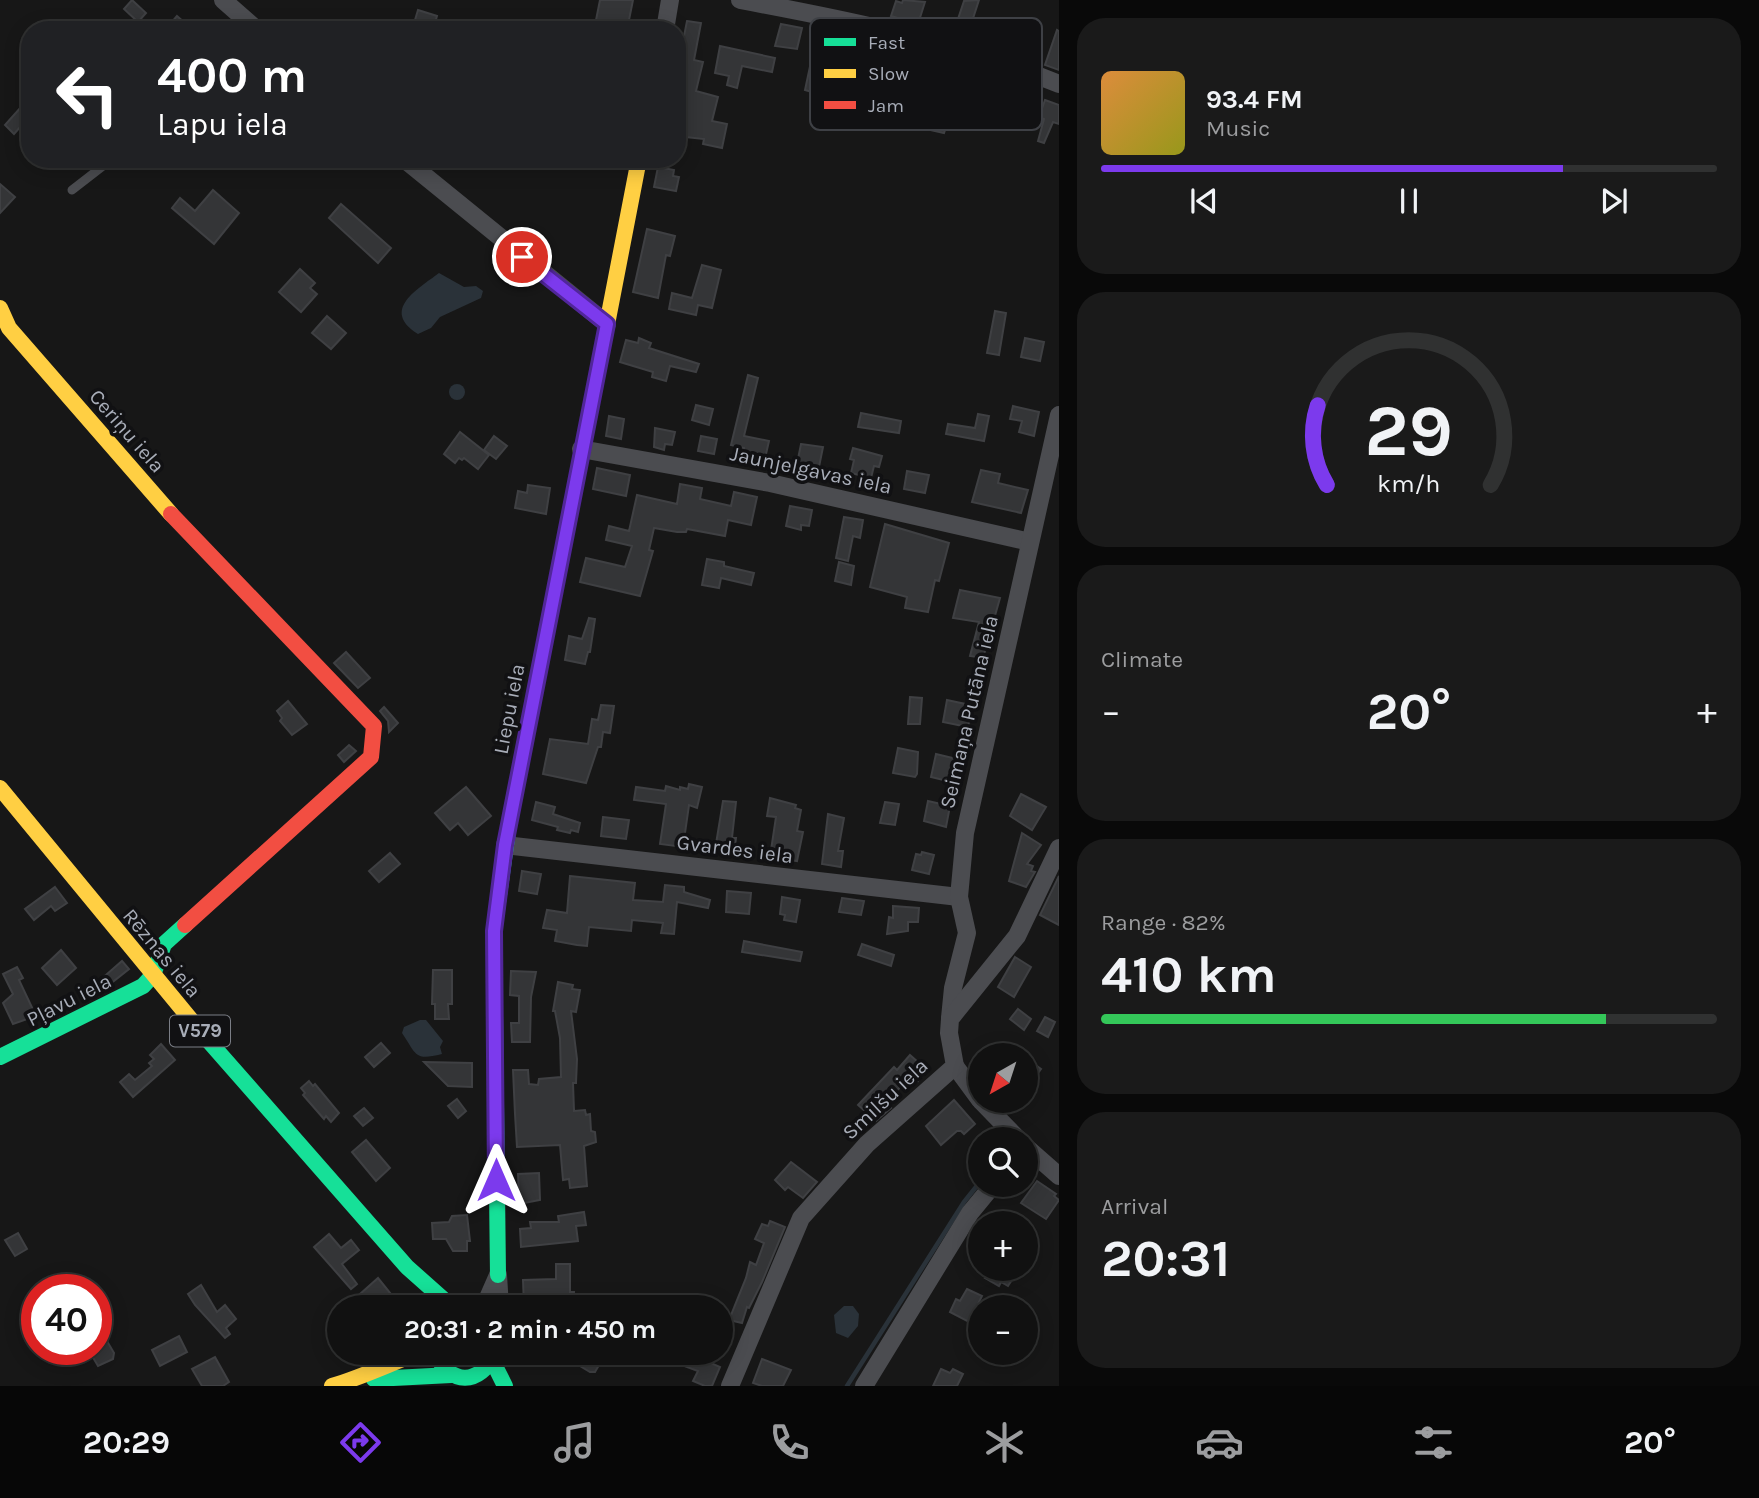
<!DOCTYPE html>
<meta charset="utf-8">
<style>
:root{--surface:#111;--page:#1a1a1a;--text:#f1f3f6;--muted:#9c9d9f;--line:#303131;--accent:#7c3aed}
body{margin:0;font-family:Karla,sans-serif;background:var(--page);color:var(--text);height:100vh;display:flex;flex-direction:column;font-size:26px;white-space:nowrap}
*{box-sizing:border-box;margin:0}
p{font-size:23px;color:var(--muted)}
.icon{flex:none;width:38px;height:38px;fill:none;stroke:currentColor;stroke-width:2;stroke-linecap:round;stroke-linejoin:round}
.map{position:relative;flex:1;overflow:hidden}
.panel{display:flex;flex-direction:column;gap:18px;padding:18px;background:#090909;width:700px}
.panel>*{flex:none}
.banner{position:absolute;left:21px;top:21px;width:665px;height:147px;border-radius:28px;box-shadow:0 4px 18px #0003,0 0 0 2px var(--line);background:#202124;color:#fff;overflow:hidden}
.needle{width:46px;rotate:219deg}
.buttons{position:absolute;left:968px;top:1043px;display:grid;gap:14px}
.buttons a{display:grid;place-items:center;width:70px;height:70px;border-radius:50%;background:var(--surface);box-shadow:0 4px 18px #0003,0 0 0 2px var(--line);font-size:35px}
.speed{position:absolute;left:21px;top:1274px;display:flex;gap:14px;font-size:35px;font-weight:700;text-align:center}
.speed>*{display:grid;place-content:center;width:91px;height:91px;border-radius:50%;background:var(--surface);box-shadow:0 4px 18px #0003,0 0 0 2px var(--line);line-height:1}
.speed .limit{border:10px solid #d22;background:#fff;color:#111}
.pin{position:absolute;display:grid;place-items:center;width:60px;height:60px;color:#fff;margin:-30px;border:4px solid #fff;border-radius:50%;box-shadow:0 2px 7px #0007}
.me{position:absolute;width:77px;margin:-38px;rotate:0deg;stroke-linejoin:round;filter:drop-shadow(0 0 5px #0008)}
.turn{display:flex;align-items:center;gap:24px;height:147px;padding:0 21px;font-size:32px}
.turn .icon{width:91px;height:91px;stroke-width:2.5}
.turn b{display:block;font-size:49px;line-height:60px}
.big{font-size:52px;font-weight:700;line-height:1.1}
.panel .tile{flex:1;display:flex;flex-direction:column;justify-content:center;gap:10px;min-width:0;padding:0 24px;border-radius:28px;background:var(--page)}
.panel .dial{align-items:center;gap:0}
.dial svg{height:182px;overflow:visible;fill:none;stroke:var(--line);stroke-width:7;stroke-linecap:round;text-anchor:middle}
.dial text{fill:var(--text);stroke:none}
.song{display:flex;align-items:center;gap:21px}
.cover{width:84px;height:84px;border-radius:10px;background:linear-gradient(135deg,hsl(30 70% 55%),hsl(60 70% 35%))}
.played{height:7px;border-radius:4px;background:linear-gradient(90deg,var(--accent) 75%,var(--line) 75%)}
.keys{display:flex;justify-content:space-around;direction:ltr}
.heat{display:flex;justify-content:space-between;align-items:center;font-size:38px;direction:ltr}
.charge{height:10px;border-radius:5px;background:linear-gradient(90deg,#34c759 82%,var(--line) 0)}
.trip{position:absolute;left:327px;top:1295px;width:406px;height:70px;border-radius:35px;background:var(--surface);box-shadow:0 4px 18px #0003,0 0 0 2px var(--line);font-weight:700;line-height:70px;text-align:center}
.tab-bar{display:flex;height:112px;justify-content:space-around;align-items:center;background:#070707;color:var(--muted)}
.tab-bar .icon{width:49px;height:49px}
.tab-bar .selected{color:var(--accent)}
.tab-bar b{font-size:32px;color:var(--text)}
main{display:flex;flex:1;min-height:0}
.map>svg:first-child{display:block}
.green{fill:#1b211c}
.water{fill:#2a3239}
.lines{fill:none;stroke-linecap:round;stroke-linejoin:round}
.stream{stroke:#2a3239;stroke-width:4.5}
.building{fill:#343537;stroke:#3f4043;stroke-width:2}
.lane{stroke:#4b4c50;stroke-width:9}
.street{stroke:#4b4c50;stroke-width:18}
.fast{stroke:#16e098;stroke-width:16}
.slow{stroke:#ffcf43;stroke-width:16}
.jam{stroke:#f24e42;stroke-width:16}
.route-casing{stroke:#51269a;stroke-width:18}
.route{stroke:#7c3aed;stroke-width:12}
.labels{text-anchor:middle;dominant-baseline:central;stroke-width:7;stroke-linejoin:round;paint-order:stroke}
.shield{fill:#111113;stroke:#7b7e86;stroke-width:2}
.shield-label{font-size:19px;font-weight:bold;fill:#a8adb8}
.street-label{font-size:21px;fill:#a8adb8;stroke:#111113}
.key{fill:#111113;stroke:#3e4045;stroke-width:2}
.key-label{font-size:19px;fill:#a8adb8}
</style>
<main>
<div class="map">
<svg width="1059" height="1386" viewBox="0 0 1059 1386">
<rect width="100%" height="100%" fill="#171717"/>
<polygon class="green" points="449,1353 459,1353 465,1356 472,1354 481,1356 476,1362 463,1366 456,1362"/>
<g class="water">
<path d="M439 273 464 287 476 286 483 291 481 298 440 317 431 328 418 334C380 310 418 289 439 273Z"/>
<circle cx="457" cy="392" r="8"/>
<path d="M420 1020H426L443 1041 440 1047 442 1054C414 1061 417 1055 402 1033L404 1027Z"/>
<polygon points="844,1306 853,1306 859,1314 858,1326 848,1338 836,1333 834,1315"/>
</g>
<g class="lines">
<polyline class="stream" points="847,1386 964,1202 980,1182"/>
</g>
<g class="building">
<polygon points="132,0 146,13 138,22 124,9"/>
<polygon points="600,0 633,0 627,30 594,30"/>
<polygon points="903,0 925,2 918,24 891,16 896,1 902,3"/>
<polygon points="979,0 966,40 945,33 949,20 957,22 964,1"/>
<polygon points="418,10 437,16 433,30 412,30"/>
<polygon points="177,16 193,30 165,30"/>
<polygon points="687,21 701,23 694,60 703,62 696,91 718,97 712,121 727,124 722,148 703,144 704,139 677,136 677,109 682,84 677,83 677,71"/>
<polygon points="781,24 802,28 797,49 775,46"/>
<polygon points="1057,30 1059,31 1059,70 1045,65"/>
<polygon points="834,35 850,40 847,53 853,55 848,69 844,67 842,70 833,68 826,96 805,90 812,57 826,61"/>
<polygon points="720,46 775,58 772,72 742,66 737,88 727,85 729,76 715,73"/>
<polygon points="1045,100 1059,105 1059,124 1053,122 1044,143 1038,141 1044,119 1039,117"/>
<polygon points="22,106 30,113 30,116 14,134 5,125"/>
<polygon points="929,117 948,121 944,133 926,129"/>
<polygon points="658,167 674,170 673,176 679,177 676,191 654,187"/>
<polygon points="0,184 15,197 0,213"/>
<polygon points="213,190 239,213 214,244 172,208 180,198 195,211"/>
<polygon points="341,204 391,248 378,263 329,218"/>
<polygon points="647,229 675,236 670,256 666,255 658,298 633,292"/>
<polygon points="702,265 721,270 712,308 698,305 696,315 669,309 672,293 692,298"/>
<polygon points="300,269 315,283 310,288 317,294 301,312 279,292"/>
<polygon points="995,311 1006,313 999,355 987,353"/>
<polygon points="327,316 346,333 331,349 312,333"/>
<polygon points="639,338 651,343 649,348 699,364 696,372 670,366 666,381 652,377 653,372 620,362 626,340 638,343"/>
<polygon points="1025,338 1044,342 1040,361 1021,357"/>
<polygon points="748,375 758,378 744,436 769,441 764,463 743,460 744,448 731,445"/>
<polygon points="696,405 713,409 709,425 692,420"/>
<polygon points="1013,406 1039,412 1034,436 1019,432 1022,421 1010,419"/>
<polygon points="861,413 901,421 899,433 858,427"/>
<polygon points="978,414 989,416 984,441 946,434 948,424 975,428"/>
<polygon points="609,416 624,419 621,439 606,436"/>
<polygon points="655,428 675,432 672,445 665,444 664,450 654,447"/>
<polygon points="460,432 489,455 478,469 464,458 462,460 459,458 455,463 444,454"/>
<polygon points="494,436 507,446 496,459 484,450"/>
<polygon points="701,436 717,439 714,454 698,451"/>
<polygon points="801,444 823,447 818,472 796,469"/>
<polygon points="853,448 882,456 879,467 874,466 871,478 851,473 854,460 850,459"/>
<polygon points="597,468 630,475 626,496 593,489"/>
<polygon points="981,470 1000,474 998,483 1028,490 1021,513 972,502"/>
<polygon points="907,471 929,475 925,493 904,489"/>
<polygon points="680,484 702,488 700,499 731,506 734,492 757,497 751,525 728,520 725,536 687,529 686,532 677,532 654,528 649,550 653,551 640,596 580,582 586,558 625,567 632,546 606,540 609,526 629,531 637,495 677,504"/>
<polygon points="528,485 550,488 546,514 515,508 518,491 527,493"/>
<polygon points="790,506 812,510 809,526 801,525 801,530 786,526"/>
<polygon points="844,517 863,520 860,538 853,536 848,561 836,558"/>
<polygon points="885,524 949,543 939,581 935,580 928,612 905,608 907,597 870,587"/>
<polygon points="707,559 724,562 724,566 754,573 751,585 721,578 719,588 702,585"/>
<polygon points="839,562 854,566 851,585 835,581"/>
<polygon points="960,590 1000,598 983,658 970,656 979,622 953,618"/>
<polygon points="589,618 595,619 590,652 588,652 585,664 565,660 569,636 582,639"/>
<polygon points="346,652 370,678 358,688 334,663"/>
<polygon points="910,697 922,698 920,724 908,724"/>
<polygon points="947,700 970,705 972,708 968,727 943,722"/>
<polygon points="288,701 307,724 292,735 280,721 282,718 277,711"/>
<polygon points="601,705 614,706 610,733 603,732 601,747 598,747 586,783 543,774 550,739 588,744 592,719 598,720"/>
<polygon points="384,707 398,723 389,732 388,721 380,711"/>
<polygon points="349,745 356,751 344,762 338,755"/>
<polygon points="898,748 918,752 917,774 915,777 893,773"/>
<polygon points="936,754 961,760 956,783 931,777"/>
<polygon points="689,784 702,787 697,808 689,805 683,847 660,844 666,804 634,800 636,787 665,791 666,786 680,790 680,787 688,789"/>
<polygon points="466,787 491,816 468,835 458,823 450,830 435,813"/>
<polygon points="1021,794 1046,807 1032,830 1010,816"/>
<polygon points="770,798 796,805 795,808 801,810 797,831 803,832 797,861 770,857 776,817 767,816"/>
<polygon points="723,801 736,802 732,838 736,838 734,853 715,850"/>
<polygon points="928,801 950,806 946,827 924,821"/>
<polygon points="536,802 555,807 553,814 580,823 578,832 571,830 570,833 557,830 558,827 532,820"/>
<polygon points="885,802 899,804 895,825 880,823"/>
<polygon points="828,814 844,818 838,851 843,851 841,867 822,864"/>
<polygon points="603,817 629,820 626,839 601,836"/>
<polygon points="1022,833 1041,845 1027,864 1033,866 1031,871 1035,872 1026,887 1009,881"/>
<polygon points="922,852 934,855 929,874 912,870 916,854 921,855"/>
<polygon points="390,853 400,864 379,882 369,871"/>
<polygon points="522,871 541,874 537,894 519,891"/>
<polygon points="570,876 635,883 633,900 663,902 665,885 684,887 684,892 710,900 708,908 677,902 674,934 661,933 663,923 632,920 631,931 589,927 587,946 577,945 555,941 557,930 543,928 547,910 567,913"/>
<polygon points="1059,876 1059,925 1040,915"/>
<polygon points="55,887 67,903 55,911 51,906 34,920 25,909"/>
<polygon points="727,891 751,893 749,914 726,912"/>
<polygon points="782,897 800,900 796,922 784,920 785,915 780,914"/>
<polygon points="842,898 864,901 861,915 839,912"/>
<polygon points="893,906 919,908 918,922 908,922 908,931 887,934 889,917 893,918"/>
<polygon points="744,941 802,952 800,961 742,952"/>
<polygon points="862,944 894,955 891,966 858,955"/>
<polygon points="61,950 76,968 57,985 42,968"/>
<polygon points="1015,957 1031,967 1014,997 998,987"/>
<polygon points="122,961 129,969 105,988 99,981"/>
<polygon points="17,967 23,978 19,980 36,1016 13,1024 3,1003 13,994 3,974"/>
<polygon points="433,970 452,970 452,1004 448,1004 449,1019 435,1019 435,1004 432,1004"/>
<polygon points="511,971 536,972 531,997 530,1042 512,1042 511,1023 519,1023 519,996 510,995"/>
<polygon points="558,982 573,985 572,989 580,990 576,1012 571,1011 577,1059 576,1083 573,1083 574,1111 585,1110 586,1115 590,1114 591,1131 595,1132 596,1142 584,1146 587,1186 570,1188 569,1179 563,1180 560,1145 517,1147 515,1114 513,1070 528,1070 529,1084 538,1085 539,1079 561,1077 560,1038 555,1011 553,1011"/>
<polygon points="1018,1009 1031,1019 1024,1030 1010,1019"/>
<polygon points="1045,1017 1055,1022 1048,1037 1037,1031"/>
<polygon points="381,1043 390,1053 374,1067 365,1057"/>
<polygon points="161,1044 175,1060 133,1097 120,1082 129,1074 135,1080 152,1066 149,1063 154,1059 150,1055"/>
<polygon points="910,1055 927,1070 918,1081 915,1078 906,1089 902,1085 886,1103 891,1108 876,1121 858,1105 894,1067 897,1070"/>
<polygon points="1030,1061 1041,1069 1026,1090 1026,1067"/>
<polygon points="424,1062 472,1063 472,1087 448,1086"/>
<polygon points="309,1081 313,1086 315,1084 339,1113 331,1122 326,1116 324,1119 303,1095 305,1093 301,1088"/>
<polygon points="457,1099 466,1111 458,1118 448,1106"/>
<polygon points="954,1100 975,1124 964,1134 961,1131 957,1131 941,1145 926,1126"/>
<polygon points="997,1101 1018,1101 1008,1113"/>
<polygon points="364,1108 373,1118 363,1126 354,1116"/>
<polygon points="366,1140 390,1168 376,1181 352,1152"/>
<polygon points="791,1162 817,1182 803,1198 788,1187 785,1190 775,1180"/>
<polygon points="539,1173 540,1200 519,1204 518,1174"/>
<polygon points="1037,1181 1056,1194 1054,1196 1059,1200 1046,1219 1021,1203"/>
<polygon points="584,1212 586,1225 576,1226 578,1241 521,1247 520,1229 531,1228 530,1222 559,1222 558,1216"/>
<polygon points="467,1215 470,1241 467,1241 467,1251 453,1251 446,1239 433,1239 432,1223 449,1222 452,1216"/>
<polygon points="770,1221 785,1227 762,1282 749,1308 747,1307 742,1323 729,1320 746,1278 750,1262 756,1265 764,1243 755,1239 762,1224 768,1226"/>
<polygon points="18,1233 27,1249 15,1256 5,1240"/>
<polygon points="329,1234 341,1248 351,1240 359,1250 342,1264 357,1284 351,1289 314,1247"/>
<polygon points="556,1264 570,1264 570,1292 574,1292 573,1307 524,1307 523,1280 556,1279"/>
<polygon points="982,1269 1019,1269 1008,1286 1001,1282 999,1286 985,1278 989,1273"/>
<polygon points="378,1278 395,1299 384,1307 368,1307 359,1295"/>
<polygon points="201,1285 217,1312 225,1305 236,1319 226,1328 230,1334 225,1338 195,1305 188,1294"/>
<polygon points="967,1289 982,1296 969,1322 950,1312 956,1299 960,1301"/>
<polygon points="104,1336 114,1353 113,1359 98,1366 88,1349 96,1349 96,1339"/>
<polygon points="179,1336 187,1352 160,1366 152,1350"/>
<polygon points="575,1353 606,1353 595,1372 590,1372 570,1360"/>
<polygon points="688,1353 720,1367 712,1386 705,1386 693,1381 698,1371 684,1366"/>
<polygon points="215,1357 229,1382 223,1386 202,1386 192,1369"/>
<polygon points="762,1359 791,1370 783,1386 762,1386 753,1383"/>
<polygon points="941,1369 950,1373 953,1369 963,1374 957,1386 933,1386"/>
</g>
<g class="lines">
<polyline class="lane" points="72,190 112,159"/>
<g class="street">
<polyline points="223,0 257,30"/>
<path d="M740 0C848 20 957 42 1059 84"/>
<polyline points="665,30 670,0"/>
<polyline points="404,159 607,324"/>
<polyline points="581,449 770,483 1030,542"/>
<polyline points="505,845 959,897"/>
<polyline points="950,1018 953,988 967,933 959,897 965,833 1059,415"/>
<polyline points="955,1066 980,1100"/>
<polyline points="981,1101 1018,1139"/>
<polyline points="1026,1147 1059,1176"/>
<polyline points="484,1307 498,1275 500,1307"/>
<polyline points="730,1386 801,1218 867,1144 955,1066 949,1033 950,1019 1017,936 1059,848"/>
<polyline points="864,1386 970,1213 993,1185"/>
</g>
<g class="fast">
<polyline points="206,1038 407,1267 452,1307"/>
<polyline points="0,1057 143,986 153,975 164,944 185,925"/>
<polyline points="498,1275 494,931 509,824"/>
<path d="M435 1353C450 1386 480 1386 495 1353"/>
<polyline points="492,1360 505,1386"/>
<polyline points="374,1379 451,1375"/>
</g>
<g class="slow">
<polyline points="0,308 9,328 171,514"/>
<polyline points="598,371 639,159"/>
<polyline points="0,788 206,1038"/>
<path d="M332 1386C362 1377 389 1364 418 1353"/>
</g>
<g class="jam">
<polyline points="171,514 374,726 371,757 185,925"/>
<polyline points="509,824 598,371"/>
</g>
</g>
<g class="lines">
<defs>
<polyline id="route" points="496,1180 494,931 505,845 607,324 522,257"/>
</defs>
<use href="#route" class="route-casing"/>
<use href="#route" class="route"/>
</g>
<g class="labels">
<rect class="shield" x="170" y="1015.5" width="60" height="31" rx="5"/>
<g class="shield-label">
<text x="200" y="1031">V579</text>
</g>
<g class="street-label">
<text transform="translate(127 431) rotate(49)">Ceriņu iela</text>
<text transform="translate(811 470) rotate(12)">Jaunjelgavas iela</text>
<text transform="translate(509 709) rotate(-79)">Liepu iela</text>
<text transform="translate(969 712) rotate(-77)">Seimaņa Putāna iela</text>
<text transform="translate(735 849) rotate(7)">Gvardes iela</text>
<text transform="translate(162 953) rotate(50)">Rēznas iela</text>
<text transform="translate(69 1000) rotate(-27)">Pļavu iela</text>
<text transform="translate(885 1099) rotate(-43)">Smilšu iela</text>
</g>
</g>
<rect x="810" y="18" width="232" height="112" rx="10" class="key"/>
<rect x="824" y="38" width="32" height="8" fill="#16e098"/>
<rect x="824" y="69" width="32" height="9" fill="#ffcf43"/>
<rect x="824" y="101" width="32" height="8" fill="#f24e42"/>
<g class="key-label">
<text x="868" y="49">Fast</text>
<text x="868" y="80">Slow</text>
<text x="868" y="112">Jam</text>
</g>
</svg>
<div class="buttons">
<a><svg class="needle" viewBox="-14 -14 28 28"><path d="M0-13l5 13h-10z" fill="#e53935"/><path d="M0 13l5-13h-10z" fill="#9c9d9f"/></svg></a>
<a><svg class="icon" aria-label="search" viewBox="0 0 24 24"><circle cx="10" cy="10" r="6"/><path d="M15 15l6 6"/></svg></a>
<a>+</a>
<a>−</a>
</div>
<div class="speed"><div class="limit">40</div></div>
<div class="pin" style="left:522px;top:257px;background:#d93025"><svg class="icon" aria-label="arrive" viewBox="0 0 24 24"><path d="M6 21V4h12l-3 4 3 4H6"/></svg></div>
<svg class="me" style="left:496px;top:1180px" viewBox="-20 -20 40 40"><path d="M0-17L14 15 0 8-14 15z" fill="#7c3aed" stroke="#fff" stroke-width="4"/></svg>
<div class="trip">20:31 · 2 min · 450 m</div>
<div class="banner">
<div class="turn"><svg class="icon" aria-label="left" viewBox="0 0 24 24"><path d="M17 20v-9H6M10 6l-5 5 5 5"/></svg><div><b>400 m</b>Lapu iela</div></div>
</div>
</div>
<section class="panel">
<div class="tile">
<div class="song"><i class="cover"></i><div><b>93.4 FM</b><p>Music</p></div></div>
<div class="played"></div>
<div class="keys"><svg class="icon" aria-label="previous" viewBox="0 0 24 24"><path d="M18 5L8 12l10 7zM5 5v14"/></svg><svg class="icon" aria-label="pause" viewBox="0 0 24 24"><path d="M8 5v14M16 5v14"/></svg><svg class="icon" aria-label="next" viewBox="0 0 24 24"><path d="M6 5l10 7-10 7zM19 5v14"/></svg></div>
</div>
<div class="tile dial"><svg viewBox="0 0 100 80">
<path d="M14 69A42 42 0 1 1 86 69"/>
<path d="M14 69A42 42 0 0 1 10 34" stroke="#7c3aed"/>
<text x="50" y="56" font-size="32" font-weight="700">29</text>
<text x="50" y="72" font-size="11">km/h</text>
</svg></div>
<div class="tile"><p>Climate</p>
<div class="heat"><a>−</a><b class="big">20°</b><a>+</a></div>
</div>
<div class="tile"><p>Range · 82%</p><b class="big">410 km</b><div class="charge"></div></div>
<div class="tile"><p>Arrival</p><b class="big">20:31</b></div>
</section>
</main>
<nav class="tab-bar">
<b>20:29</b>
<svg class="icon selected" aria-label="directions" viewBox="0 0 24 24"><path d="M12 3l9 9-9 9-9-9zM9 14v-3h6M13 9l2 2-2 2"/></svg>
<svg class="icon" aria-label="music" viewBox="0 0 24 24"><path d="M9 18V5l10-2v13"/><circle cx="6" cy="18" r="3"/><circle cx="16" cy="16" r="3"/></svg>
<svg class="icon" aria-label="phone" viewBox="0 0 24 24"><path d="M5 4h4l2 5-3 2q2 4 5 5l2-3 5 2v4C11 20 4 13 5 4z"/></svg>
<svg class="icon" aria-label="climate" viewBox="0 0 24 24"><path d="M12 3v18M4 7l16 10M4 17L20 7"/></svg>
<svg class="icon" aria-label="car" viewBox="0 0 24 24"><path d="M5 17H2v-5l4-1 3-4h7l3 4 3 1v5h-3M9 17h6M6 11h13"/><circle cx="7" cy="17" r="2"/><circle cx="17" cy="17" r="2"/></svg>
<svg class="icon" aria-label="filters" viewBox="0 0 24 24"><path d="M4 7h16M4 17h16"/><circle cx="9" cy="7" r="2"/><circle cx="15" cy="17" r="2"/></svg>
<b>20°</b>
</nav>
